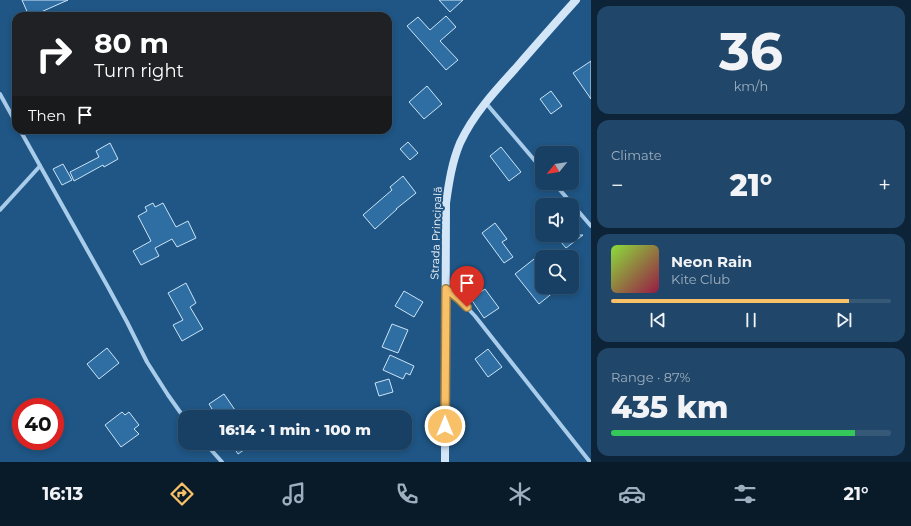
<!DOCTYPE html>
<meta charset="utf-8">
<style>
:root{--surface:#174064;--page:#20476a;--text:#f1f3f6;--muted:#9eafbf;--line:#365978;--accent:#f8c067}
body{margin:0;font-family:Montserrat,sans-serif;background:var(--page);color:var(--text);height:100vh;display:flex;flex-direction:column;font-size:15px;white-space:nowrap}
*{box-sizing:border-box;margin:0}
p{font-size:13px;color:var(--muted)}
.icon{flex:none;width:22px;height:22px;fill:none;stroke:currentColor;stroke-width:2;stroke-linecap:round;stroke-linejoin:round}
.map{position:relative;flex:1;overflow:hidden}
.details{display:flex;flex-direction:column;gap:6px;padding:6px;background:#0d2337;width:320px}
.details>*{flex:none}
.guide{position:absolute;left:12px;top:12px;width:380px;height:122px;border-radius:12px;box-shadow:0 2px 6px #0003,0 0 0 1px var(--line);background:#202124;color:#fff;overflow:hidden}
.needle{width:26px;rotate:240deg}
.controls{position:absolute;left:535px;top:146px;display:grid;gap:8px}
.controls a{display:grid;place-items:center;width:44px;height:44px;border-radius:8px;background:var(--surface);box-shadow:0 2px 6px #0003,0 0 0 1px var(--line);font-size:20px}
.speed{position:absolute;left:12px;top:398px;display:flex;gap:8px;font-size:20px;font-weight:700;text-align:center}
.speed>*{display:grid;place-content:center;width:52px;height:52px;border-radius:50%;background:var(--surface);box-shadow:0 2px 6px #0003,0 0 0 1px var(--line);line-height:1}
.speed .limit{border:6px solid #d22;background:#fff;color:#111}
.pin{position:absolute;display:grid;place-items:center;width:34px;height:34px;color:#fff;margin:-41px -17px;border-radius:50% 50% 50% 0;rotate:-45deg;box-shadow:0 0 4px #0007}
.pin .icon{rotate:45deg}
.me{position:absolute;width:44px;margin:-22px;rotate:0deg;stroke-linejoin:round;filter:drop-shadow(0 0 3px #0008)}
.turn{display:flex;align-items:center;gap:14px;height:84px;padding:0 16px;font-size:18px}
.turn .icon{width:52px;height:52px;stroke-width:2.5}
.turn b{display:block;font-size:28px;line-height:34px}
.then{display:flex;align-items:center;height:38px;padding:0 16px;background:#0003;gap:8px;font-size:15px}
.big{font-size:30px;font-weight:800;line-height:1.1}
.details .widget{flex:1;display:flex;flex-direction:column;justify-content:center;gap:6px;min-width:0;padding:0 14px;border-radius:12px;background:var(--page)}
.details .dial{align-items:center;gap:0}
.dial b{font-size:52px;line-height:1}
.song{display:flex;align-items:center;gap:12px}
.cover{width:48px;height:48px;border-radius:6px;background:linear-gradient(135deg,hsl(90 70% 55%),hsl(340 70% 35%))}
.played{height:4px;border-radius:2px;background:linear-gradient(90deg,var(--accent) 85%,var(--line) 85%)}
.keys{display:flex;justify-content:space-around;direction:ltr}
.heat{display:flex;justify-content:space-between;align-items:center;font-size:22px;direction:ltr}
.charge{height:6px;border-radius:3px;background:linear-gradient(90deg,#34c759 87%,var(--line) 0)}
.trip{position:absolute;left:178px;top:410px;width:234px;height:40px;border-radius:12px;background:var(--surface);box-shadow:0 2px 6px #0003,0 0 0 1px var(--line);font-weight:800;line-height:40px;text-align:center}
.dock{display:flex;height:64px;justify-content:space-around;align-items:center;background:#091a28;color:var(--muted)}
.dock .icon{width:28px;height:28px}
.dock .selected{color:var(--accent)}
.dock b{font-size:18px;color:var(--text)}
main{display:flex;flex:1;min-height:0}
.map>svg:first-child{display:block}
.building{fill:#2e6ea3;stroke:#cce4f7}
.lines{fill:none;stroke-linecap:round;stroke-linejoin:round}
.street{stroke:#a8ccea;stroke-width:4}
.secondary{stroke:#d3e6f8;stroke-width:8}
.route-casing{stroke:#a17d43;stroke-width:10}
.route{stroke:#f8c067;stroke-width:7}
.labels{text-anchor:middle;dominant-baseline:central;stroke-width:4;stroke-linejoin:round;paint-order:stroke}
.street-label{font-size:11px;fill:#fff;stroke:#1f5685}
</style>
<main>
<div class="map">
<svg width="591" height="462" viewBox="0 0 591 462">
<rect width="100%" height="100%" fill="#1f5685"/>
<g class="building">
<polygon points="22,0 68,0 32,16 29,16"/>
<polygon points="439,0 463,0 450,12"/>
<polygon points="446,16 456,27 440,41 458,60 446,70 407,26 418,17 430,30"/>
<polygon points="591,61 591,99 573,73"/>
<polygon points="427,86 442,104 424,119 409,102"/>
<polygon points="551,91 562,106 551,114 540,99"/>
<polygon points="408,142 418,153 410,160 400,149"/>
<polygon points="110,143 118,159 104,167 103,165 74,181 70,172 99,157 96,151"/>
<polygon points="501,147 521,172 509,181 490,156"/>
<polygon points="63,164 72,180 62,185 53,169"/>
<polygon points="403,176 416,193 396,209 397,209 375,229 363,215 392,190 390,187"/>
<polygon points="153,203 155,207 163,203 176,227 188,221 196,238 177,247 172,239 155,248 159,256 141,265 133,251 151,241 138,216 147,211 145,207"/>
<polygon points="495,223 507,239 502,242 513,257 504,263 482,233"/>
<polygon points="555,235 583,235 566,248"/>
<polygon points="534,259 542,269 542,287 560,287 539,304 515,274"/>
<polygon points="186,283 196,303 190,307 203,329 182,341 173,325 183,320 168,293"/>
<polygon points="485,289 499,308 484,318 471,299"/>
<polygon points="404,291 423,302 414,317 395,306"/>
<polygon points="392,324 408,330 398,353 382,347"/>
<polygon points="107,348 119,363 99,379 87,364"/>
<polygon points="488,349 502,367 488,377 475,359"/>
<polygon points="390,355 414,366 410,375 406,373 403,379 383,370"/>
<polygon points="389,379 393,392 379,396 375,383"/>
<polygon points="224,394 235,410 223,417 217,417 209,404"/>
<polygon points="122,412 125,415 129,412 139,425 134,429 139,434 121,447 105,425"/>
<polygon points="231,443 254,443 238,454"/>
</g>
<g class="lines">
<g class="street">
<polyline points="0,94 16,123"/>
<polyline points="485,102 542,169"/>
<polyline points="20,130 108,287 127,322 147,362 168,395 185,419"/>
<polyline points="554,183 591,226"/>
<polyline points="0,210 40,166"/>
<polyline points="446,289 459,299 475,316 590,462"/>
<polyline points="205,443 222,462"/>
</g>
<path class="secondary" d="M445 462 446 203C449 182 452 162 460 143 473 115 494 92 515 69 535 46 555 23 576 0"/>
</g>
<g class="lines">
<defs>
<polyline id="route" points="445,426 446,289 459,299 467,307"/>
</defs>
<use href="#route" class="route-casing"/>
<use href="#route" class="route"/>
</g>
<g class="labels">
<g class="street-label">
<text transform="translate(436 233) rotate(-88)">Strada Principală</text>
</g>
</g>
</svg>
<div class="controls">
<a><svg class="needle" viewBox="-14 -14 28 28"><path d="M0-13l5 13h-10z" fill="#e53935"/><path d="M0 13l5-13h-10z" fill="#9eafbf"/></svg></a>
<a><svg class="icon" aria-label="sound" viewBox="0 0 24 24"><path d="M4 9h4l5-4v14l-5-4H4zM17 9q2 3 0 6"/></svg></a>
<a><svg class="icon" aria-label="search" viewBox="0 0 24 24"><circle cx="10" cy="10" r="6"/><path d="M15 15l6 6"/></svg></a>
</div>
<div class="speed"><div class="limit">40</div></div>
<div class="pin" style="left:467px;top:307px;background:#d93025"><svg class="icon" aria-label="arrive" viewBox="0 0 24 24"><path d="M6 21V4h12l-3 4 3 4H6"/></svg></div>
<svg class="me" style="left:445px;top:426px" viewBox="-20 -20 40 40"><circle r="17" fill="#f8c067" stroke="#fff" stroke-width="3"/><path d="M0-11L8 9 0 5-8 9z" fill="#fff"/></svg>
<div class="trip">16:14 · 1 min · 100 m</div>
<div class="guide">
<div class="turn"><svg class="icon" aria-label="right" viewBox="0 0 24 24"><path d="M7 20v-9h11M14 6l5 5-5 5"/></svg><div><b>80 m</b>Turn right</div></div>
<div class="then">Then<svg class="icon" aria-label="arrive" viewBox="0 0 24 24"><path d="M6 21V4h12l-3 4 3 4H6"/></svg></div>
</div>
</div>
<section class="details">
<div class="widget dial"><b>36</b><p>km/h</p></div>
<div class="widget"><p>Climate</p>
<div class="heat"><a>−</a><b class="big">21°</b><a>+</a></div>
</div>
<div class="widget">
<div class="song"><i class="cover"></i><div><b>Neon Rain</b><p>Kite Club</p></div></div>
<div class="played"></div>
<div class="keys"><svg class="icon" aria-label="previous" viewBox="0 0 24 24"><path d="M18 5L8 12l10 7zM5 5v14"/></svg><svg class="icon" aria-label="pause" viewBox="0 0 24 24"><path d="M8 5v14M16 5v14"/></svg><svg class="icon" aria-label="next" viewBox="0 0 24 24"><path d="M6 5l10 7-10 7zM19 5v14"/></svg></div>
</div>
<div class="widget"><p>Range · 87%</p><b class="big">435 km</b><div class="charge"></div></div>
</section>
</main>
<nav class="dock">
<b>16:13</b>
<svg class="icon selected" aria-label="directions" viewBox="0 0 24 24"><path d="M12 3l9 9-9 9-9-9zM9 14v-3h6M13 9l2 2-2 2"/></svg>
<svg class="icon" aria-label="music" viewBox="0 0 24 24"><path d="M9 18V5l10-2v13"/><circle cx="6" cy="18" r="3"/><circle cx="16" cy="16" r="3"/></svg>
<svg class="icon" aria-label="phone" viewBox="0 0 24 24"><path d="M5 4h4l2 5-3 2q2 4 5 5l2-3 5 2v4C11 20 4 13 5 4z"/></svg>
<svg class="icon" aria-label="climate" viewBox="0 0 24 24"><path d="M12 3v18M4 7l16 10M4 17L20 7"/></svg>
<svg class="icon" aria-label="car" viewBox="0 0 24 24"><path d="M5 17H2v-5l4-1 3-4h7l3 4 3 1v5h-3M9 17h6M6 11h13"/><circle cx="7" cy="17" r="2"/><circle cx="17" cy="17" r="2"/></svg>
<svg class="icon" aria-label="filters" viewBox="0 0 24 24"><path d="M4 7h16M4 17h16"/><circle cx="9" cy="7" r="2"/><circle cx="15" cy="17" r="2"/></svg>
<b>21°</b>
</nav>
